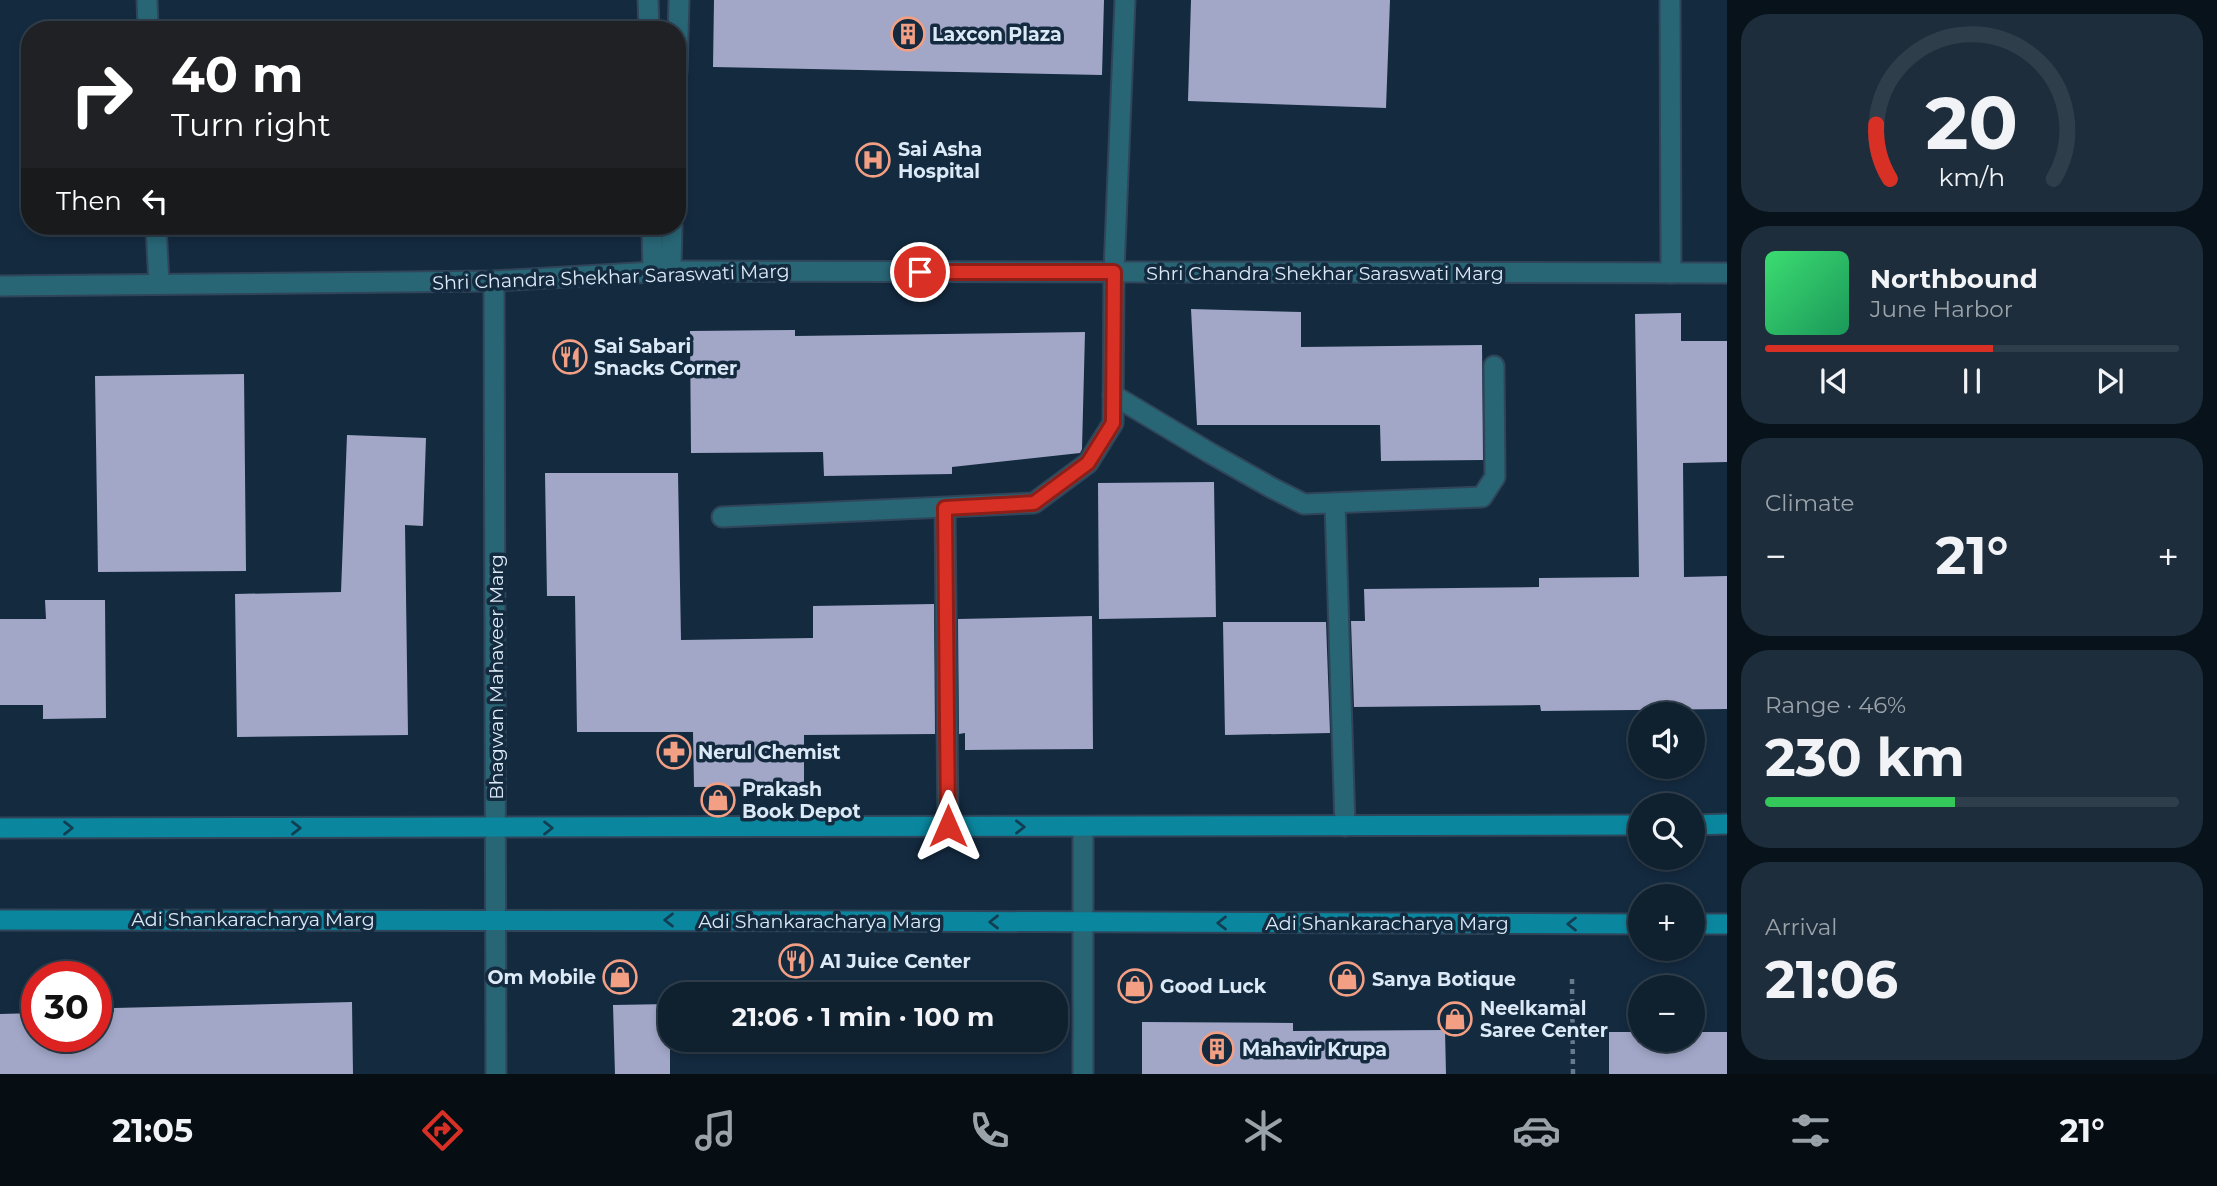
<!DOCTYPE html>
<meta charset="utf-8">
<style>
:root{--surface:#0f202f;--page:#1d2d3b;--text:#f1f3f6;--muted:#9ba3aa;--line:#2f3e4b;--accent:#d93025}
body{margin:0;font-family:Montserrat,sans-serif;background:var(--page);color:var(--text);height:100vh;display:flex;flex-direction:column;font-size:26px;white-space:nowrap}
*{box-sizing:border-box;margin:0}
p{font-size:23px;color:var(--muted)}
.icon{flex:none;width:38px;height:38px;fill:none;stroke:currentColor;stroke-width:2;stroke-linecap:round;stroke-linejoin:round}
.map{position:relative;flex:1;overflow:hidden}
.side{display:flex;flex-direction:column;gap:14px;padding:14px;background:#08121a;width:490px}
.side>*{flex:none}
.hud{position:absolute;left:21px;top:21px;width:665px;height:214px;border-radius:28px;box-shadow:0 4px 10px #0003,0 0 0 2px var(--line);background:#202124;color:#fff;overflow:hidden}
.controls{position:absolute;left:1628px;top:702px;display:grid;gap:14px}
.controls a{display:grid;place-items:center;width:77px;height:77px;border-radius:50%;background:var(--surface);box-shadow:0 4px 10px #0003,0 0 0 2px var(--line);font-size:35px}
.speed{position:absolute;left:21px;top:961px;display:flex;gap:14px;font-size:35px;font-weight:700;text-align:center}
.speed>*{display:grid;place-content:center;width:91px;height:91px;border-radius:50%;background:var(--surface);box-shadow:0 4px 10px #0003,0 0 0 2px var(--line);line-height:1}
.speed .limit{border:10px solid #d22;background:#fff;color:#111}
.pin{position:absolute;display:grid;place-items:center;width:60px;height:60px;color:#fff;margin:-30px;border:4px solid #fff;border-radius:50%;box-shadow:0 2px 7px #0007}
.me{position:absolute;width:77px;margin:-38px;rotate:0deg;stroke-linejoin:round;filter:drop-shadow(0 0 5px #0008)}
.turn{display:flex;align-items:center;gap:24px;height:147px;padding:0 35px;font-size:32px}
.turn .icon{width:91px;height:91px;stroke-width:2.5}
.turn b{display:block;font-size:49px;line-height:60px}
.then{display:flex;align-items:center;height:66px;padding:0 35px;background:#0003;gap:14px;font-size:26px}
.big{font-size:52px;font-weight:700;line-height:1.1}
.side .tile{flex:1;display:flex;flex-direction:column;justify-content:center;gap:10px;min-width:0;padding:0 24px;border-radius:28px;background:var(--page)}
.side .dial{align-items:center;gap:0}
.dial svg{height:182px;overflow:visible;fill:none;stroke:var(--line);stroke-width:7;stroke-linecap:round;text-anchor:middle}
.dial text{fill:var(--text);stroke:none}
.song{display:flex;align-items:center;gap:21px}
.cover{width:84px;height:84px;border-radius:10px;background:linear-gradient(135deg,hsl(140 70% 55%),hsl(150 70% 35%))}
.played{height:7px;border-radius:4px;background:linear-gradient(90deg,var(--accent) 55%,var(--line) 55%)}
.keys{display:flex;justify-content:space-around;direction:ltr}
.heat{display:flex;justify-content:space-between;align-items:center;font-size:38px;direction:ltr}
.charge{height:10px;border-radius:5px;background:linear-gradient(90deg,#34c759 46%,var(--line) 0)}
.trip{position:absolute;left:658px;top:982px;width:410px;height:70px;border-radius:28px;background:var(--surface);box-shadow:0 4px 10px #0003,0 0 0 2px var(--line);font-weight:700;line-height:70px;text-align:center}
.menu{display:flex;height:112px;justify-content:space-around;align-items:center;background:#060d13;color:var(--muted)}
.menu .icon{width:49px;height:49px}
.menu .selected{color:var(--accent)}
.menu b{font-size:32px;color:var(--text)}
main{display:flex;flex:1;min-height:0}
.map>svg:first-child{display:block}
.building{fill:#a2a7c8}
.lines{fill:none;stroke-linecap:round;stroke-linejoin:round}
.minor-casing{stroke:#304559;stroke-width:23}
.secondary-casing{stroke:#304559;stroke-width:23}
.path{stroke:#677a8c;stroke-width:4.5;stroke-dasharray:5 5;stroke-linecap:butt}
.minor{stroke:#286575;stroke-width:19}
.secondary{stroke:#0a879f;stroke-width:19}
.oneway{stroke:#123d52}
.route-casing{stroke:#8d1f18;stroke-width:18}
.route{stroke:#d93025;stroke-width:12}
.labels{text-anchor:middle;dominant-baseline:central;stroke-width:7;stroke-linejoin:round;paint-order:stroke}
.poi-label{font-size:19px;font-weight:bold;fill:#dceaf8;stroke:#142a3f;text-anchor:start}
.street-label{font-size:19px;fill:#dceaf8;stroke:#142a3f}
</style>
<main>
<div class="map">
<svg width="1727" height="1074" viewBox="0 0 1727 1074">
<rect width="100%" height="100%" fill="#142a3f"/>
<g class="building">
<polygon points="714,0 1104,0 1102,75 713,67"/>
<polygon points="1191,0 1390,0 1386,108 1188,101"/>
<polygon points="1191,309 1301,312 1301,347 1482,345 1483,460 1381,461 1380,425 1197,425"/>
<polygon points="1681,313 1681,341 1727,341 1727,462 1683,463 1684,577 1727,576 1727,709 1541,711 1540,705 1354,707 1351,621 1365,621 1364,589 1539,587 1539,578 1639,577 1635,314"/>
<polygon points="795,330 795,336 1085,332 1082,449 1080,453 952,467 952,474 824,476 823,452 691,453 690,331"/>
<polygon points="244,374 246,571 98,572 95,376"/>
<polygon points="347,435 426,438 423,526 405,525 408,735 237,737 235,594 341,592"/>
<polygon points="545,473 678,473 681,640 813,638 813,606 934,604 935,734 804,735 804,786 694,787 693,732 577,732 575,596 547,596"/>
<polygon points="1214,482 1216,617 1099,619 1098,483"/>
<polygon points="45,600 105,600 106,718 43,719 43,705 0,705 0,619 46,619"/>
<polygon points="1092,616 1093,749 965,750 965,733 959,734 958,619"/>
<polygon points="1223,622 1326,622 1330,733 1225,735"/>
<polygon points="352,1002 353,1074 0,1074 0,1014 37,1013 37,1036 96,1036 96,1012 114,1012 114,1008"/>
<polygon points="670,1004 670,1074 615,1074 613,1005"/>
<polygon points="1142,1022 1293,1023 1293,1031 1445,1030 1446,1074 1142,1074"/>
<polygon points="1609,1032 1640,1032 1640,1040 1692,1040 1692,1032 1727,1032 1727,1074 1609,1074"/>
</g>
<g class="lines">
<defs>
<g id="minor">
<polyline points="147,0 148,30"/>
<polyline points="648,0 649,30"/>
<polyline points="1670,0 1671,273"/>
<polyline points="677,72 679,0"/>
<polyline points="156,226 159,284"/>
<polyline points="652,226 653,272"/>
<polyline points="671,271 672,226"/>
<polyline points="494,281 496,1074"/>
<polyline points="0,286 494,281 671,271 1727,273"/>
<polyline points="1113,395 1210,453 1272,488 1304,504 1482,497 1495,477 1494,366"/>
<polyline points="1335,503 1345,826"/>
<polyline points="945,508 948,826"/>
<polyline points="722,517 1034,503 1088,463 1113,423 1114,272 1125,0"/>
<polyline points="1083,827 1083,1074"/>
</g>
<g id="secondary">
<polyline points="1692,825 1727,824"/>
<polyline points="0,828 1640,825"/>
<path d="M0 920C547 918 1093 923 1640 924"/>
<polyline points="1692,924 1727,924"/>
</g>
</defs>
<use href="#minor" class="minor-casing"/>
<use href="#secondary" class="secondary-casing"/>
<polyline class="path" points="1572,979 1573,1074"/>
<use href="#minor" class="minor"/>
<use href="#secondary" class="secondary"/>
</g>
<defs><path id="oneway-chevron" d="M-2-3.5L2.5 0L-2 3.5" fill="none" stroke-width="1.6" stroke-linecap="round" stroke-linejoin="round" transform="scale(1.75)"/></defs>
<g class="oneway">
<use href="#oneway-chevron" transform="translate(1020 827)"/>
<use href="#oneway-chevron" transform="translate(68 828)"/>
<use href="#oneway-chevron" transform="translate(296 828)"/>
<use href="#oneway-chevron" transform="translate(548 828)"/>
<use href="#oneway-chevron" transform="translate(669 920) rotate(-180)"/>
<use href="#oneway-chevron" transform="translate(994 922) rotate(-180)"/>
<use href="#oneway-chevron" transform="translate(1222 923) rotate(-180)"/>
<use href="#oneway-chevron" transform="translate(1572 924) rotate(-180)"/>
</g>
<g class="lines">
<defs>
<polyline id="route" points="920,272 1114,272 1113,423 1088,463 1034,503 945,508 948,826"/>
</defs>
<use href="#route" class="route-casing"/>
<use href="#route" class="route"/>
</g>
<defs>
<symbol id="building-ring" viewBox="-11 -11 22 22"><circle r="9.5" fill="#142a3f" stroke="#f39f83" stroke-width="1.5"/><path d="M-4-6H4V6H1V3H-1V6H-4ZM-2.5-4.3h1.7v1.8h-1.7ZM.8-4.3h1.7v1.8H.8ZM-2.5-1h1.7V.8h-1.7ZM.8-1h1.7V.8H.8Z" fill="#f39f83"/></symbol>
<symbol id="hospital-ring" viewBox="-11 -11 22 22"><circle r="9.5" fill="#142a3f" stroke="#f39f83" stroke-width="1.5"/><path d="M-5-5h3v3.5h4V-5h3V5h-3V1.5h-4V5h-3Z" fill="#f39f83"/></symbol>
<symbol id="restaurant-ring" viewBox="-11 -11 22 22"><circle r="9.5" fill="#142a3f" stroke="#f39f83" stroke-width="1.5"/><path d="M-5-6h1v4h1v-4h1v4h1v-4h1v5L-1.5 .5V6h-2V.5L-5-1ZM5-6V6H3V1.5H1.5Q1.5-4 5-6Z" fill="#f39f83"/></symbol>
<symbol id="pharmacy-ring" viewBox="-11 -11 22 22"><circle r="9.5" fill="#142a3f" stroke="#f39f83" stroke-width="1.5"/><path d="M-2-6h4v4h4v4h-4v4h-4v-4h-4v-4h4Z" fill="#f39f83"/></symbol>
<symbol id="shop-ring" viewBox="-11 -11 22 22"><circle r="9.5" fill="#142a3f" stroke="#f39f83" stroke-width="1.5"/><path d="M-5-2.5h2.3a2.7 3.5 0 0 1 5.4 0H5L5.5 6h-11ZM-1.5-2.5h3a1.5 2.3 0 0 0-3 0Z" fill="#f39f83"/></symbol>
</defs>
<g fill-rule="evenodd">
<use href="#building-ring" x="889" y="15" width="38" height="38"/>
<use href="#hospital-ring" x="854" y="141" width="38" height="38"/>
<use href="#restaurant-ring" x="551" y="338" width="38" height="38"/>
<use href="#pharmacy-ring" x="655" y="733" width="38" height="38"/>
<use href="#shop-ring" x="699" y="781" width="38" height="38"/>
<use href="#restaurant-ring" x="777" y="942" width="38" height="38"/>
<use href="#shop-ring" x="601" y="958" width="38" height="38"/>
<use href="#shop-ring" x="1328" y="960" width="38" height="38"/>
<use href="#shop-ring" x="1116" y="967" width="38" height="38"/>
<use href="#shop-ring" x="1436" y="1000" width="38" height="38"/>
<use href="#building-ring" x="1198" y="1030" width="38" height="38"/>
</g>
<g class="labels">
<g class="poi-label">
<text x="932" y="34">Laxcon Plaza</text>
<text x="898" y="149">Sai Asha<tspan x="898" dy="22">Hospital</tspan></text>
<text x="594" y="346">Sai Sabari<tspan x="594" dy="22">Snacks Corner</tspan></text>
<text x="698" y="752">Nerul Chemist</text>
<text x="742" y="789">Prakash<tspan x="742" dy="22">Book Depot</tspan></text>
<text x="820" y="961">A1 Juice Center</text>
<text x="596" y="977" text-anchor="end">Om Mobile</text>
<text x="1372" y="979">Sanya Botique</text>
<text x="1160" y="986">Good Luck</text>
<text x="1480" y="1008">Neelkamal<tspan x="1480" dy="22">Saree Center</tspan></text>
<text x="1242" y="1049">Mahavir Krupa</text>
</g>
<g class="street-label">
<text x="1325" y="273">Shri Chandra Shekhar Saraswati Marg</text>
<text transform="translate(611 277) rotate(-2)">Shri Chandra Shekhar Saraswati Marg</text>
<text transform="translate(496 677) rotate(-90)">Bhagwan Mahaveer Marg</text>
<text x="253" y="919">Adi Shankaracharya Marg</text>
<text x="820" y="921">Adi Shankaracharya Marg</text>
<text x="1387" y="923">Adi Shankaracharya Marg</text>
</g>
</g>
</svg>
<div class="controls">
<a><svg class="icon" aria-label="sound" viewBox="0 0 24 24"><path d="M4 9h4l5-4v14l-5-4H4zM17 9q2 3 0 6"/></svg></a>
<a><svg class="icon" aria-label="search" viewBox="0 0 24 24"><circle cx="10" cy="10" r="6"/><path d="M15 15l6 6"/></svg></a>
<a>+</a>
<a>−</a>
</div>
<div class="speed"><div class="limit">30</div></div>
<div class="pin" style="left:920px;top:272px;background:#d93025"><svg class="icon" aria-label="arrive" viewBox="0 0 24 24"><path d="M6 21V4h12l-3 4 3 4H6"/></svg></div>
<svg class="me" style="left:948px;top:826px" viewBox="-20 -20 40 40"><path d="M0-17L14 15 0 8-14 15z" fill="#d93025" stroke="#fff" stroke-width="4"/></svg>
<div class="trip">21:06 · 1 min · 100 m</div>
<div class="hud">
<div class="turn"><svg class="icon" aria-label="right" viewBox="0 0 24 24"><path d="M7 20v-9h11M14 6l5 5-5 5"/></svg><div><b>40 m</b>Turn right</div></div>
<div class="then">Then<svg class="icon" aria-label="left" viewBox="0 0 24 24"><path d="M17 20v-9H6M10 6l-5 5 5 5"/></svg></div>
</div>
</div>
<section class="side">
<div class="tile dial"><svg viewBox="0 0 100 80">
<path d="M14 69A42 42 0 1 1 86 69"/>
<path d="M14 69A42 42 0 0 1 8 45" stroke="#d93025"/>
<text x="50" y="56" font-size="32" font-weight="700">20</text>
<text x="50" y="72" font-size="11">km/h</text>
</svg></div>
<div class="tile">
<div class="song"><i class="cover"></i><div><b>Northbound</b><p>June Harbor</p></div></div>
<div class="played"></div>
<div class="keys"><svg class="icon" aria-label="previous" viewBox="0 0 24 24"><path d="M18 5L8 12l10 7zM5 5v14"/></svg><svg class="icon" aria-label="pause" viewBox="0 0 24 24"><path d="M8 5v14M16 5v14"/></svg><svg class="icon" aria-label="next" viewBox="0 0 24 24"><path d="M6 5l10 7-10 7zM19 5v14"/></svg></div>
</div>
<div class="tile"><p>Climate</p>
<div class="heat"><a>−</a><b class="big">21°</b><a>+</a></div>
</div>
<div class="tile"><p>Range · 46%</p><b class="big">230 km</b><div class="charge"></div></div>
<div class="tile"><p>Arrival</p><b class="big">21:06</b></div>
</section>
</main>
<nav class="menu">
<b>21:05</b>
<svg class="icon selected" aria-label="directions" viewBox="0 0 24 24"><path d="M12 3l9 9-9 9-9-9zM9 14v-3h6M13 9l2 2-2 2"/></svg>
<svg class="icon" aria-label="music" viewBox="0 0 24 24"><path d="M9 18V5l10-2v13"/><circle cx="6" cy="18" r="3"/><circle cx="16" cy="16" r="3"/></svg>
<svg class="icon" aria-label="phone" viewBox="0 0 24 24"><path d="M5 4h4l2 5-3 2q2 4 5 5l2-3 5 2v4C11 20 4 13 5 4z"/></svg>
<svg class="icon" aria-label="climate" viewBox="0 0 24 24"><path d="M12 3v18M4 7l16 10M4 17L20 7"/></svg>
<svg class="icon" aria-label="car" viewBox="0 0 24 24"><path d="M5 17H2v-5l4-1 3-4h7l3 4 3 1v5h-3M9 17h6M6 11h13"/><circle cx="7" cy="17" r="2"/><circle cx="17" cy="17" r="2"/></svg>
<svg class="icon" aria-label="filters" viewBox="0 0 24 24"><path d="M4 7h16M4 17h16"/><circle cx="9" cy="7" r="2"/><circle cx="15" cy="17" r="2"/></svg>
<b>21°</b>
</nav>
